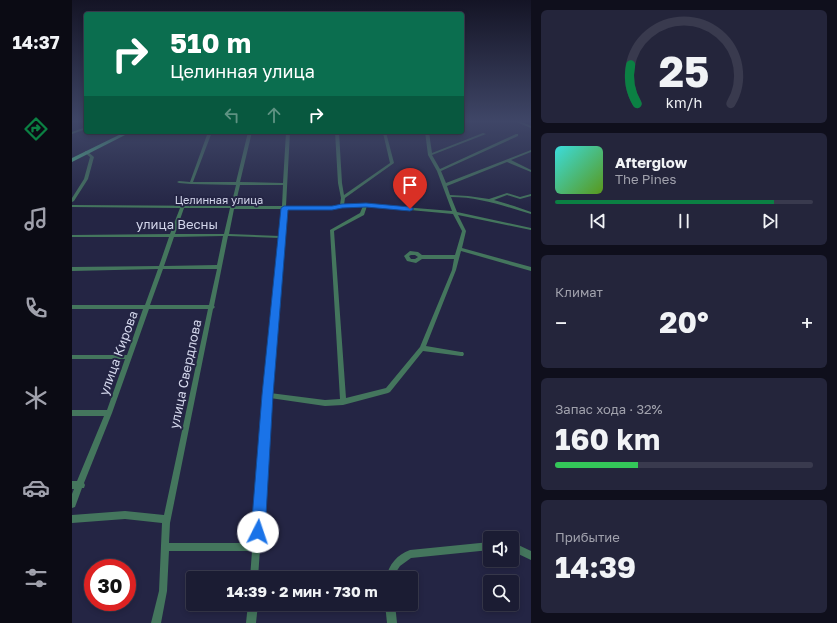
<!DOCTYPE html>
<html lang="ru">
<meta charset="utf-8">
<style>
:root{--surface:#1b1c33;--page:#24253b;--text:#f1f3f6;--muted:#a0a1ac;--line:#393a4e;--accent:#0b8043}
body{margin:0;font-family:"Golos Text",sans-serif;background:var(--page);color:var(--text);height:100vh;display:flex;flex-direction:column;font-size:15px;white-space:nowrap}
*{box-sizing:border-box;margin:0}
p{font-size:13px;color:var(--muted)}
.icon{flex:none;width:22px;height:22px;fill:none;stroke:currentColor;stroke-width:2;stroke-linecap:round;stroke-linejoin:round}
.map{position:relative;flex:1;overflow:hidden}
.side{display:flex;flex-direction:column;gap:10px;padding:10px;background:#0f0f1c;width:306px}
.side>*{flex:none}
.hud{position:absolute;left:12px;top:12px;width:380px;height:122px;border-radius:4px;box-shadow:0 2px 6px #0003,0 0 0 1px var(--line);background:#0b6e4f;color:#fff;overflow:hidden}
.tools{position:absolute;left:411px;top:531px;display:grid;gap:8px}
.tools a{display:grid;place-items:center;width:36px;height:36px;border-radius:4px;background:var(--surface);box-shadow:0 2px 6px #0003,0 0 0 1px var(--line);font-size:20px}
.speed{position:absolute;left:12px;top:559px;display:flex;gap:8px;font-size:20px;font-weight:700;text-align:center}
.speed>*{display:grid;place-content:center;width:52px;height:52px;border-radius:50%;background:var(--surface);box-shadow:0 2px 6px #0003,0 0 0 1px var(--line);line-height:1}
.speed .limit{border:6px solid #d22;background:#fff;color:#111}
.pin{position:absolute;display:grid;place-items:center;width:34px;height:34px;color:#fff;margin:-41px -17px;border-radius:50% 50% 50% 0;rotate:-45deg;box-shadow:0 0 4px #0007}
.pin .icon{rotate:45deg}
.me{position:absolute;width:44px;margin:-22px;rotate:4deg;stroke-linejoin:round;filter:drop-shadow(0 0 3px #0008)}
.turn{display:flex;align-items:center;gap:14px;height:84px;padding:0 20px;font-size:18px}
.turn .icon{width:52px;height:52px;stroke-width:2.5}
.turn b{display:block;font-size:28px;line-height:34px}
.lanes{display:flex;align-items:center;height:38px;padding:0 20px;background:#0003;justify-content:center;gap:20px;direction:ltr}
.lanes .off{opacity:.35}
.big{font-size:30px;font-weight:700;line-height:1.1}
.side .tile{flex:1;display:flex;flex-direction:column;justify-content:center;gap:6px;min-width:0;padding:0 14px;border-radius:6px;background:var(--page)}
.side .dial{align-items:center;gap:0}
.dial svg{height:104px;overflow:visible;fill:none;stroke:var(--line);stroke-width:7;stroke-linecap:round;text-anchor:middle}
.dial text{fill:var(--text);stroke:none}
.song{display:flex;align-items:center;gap:12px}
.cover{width:48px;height:48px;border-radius:6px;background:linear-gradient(135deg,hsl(180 70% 55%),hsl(90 70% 35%))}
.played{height:4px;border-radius:2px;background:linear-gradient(90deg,var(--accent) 85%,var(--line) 85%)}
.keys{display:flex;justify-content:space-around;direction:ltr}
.heat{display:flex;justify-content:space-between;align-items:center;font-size:22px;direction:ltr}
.charge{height:6px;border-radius:3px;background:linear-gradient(90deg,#34c759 32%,var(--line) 0)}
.trip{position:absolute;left:114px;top:571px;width:232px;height:40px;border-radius:4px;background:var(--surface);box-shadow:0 2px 6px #0003,0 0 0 1px var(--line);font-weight:700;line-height:40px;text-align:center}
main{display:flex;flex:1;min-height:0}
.tab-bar{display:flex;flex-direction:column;width:72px;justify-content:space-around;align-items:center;background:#0b0b14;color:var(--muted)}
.tab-bar .icon{width:28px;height:28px}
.tab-bar .current{color:var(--accent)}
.tab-bar b{font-size:18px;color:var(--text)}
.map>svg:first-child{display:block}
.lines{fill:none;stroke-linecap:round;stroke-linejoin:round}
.street{fill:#44765d;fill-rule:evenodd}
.primary{fill:#54c28f;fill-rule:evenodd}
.route{fill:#1a73e8;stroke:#114b97}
.labels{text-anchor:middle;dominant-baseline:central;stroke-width:4;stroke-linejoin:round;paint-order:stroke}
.far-street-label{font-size:11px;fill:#d3d6eb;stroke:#242544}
.street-label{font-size:13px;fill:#d3d6eb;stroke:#242544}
</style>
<main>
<nav class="tab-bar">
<b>14:37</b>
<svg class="icon current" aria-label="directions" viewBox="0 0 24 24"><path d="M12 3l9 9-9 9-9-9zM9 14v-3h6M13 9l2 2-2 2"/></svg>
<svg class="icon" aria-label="music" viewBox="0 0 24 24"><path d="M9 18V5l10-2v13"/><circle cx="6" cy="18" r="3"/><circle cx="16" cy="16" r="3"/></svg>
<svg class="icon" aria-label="phone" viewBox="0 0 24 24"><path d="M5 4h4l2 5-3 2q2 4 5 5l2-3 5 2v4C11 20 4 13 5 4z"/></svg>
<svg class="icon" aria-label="climate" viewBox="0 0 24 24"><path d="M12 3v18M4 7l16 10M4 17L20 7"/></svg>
<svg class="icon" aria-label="car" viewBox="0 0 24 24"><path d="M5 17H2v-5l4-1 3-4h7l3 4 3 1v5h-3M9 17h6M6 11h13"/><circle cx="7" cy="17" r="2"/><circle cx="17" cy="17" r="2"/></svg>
<svg class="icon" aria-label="filters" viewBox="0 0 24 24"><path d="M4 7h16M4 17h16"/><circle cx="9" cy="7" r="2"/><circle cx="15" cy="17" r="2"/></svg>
</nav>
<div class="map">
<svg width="459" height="623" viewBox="0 0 459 623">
<rect width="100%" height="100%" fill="#242544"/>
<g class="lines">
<g class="street">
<polygon points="442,121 447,121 459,126 459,128"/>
<polygon points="14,127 14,129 0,134 0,132"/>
<path d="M136 132H140L121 182H164L176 132H180L168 182 211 183 214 132H218L214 206 260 207 268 205 269 198 266 183 263 132H267L270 183 272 195 318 163 311 133 314 132 322 163 273 198 272 205 294 204 380 211 365 171 356 155 353 132H357L360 153 411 133 414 134 360 155 368 169 444 134H446V136L369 171 374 183 459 150V152L439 160 459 170V172L435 162 375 186 378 195 396 196 417 199 435 193 448 197 459 194V196L448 199 435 195 422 200 442 206 459 212V214C432 206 407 197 379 197L385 212 459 228V230L386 215 394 231 390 248 459 267V271L389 251 384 270 354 346 389 352H391L392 354 391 356H389L351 351 318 392 316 393 271 405 253 406 198 398 189 545V547L188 549 186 578H178L180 551H97L95 591 89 623H79L87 591 90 523 53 519 0 523V515L53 511 92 515 136 309H77L40 413 12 483 13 485 12 488H10L3 507 0 508V494L2 489H0V481H5L32 416H0V410H35L53 359H0V355H55L71 309H0V305H73L86 269 0 271V267L87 266 97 237H0V235L98 234 108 208 0 207V205L159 206 164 185 119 184 107 183 105 182 107 181 118 182ZM168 185H211L210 206H163ZM291 206 288 213 258 230 268 399 253 400 198 393 212 237 214 209H260L270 207ZM295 206 381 214 390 231 383 255H350L346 252 338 251 332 256 335 261 344 263 350 259H382L380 270 348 347 314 388 274 398 262 231 292 215ZM112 208H158L152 234H103ZM162 209H209L208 236 157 234ZM151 236 145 265 92 266 102 237ZM156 236 208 238 192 395 180 543H97L98 523 141 309 143 307 142 306ZM339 255H343L346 257 343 259H339L337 256ZM91 269H145L137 305H78Z"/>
<polygon points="13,151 15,151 22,157 16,179 2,201 0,202 0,198 12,179 18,157 13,153"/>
<path d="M418 542V550L339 558 328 566 324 572 322 578H314C317 564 325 555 338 550Z"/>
<polygon points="440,542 459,551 459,560 440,551"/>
<polygon points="176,604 186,604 184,623 174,623"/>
<polygon points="313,604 323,604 325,623 315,623"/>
</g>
<polygon class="primary" points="53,132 59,132 0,162 0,158"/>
</g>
<linearGradient id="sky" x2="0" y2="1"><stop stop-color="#141425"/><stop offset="0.58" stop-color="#3f4667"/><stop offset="1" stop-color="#3f4667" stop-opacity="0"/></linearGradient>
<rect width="459" height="209" fill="url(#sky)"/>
<polygon class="route" points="294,203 338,207 342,209 338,211 294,207 270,208 260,210 216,210 201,395 193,532 191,536 186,538 181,536 179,532 190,395 209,208 212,206 260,206 270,204"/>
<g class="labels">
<g class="far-street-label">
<text x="147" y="199">Целинная улица</text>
</g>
<g class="street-label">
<text x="105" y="224">улица Весны</text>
<text transform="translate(46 353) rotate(-70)">улица Кирова</text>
<text transform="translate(113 374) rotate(-78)">улица Свердлова</text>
</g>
</g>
</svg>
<div class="tools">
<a><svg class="icon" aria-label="sound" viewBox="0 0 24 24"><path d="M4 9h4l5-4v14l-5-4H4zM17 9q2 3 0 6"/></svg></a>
<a><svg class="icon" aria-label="search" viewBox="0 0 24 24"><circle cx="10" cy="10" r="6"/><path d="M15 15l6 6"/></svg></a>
</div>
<div class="speed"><div class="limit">30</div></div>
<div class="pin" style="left:338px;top:209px;background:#d93025"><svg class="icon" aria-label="arrive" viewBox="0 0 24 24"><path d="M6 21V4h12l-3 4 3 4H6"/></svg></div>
<svg class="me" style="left:186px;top:532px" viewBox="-20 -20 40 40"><circle r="19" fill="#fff"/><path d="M0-13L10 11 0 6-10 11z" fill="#1a73e8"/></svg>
<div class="trip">14:39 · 2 мин · 730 m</div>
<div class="hud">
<div class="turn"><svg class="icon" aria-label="right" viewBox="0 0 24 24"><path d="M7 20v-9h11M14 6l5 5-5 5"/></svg><div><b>510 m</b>Целинная улица</div></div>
<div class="lanes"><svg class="icon off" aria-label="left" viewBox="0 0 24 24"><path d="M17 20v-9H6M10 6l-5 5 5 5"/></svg><svg class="icon off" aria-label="ahead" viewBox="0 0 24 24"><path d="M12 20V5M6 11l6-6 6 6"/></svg><svg class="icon" aria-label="right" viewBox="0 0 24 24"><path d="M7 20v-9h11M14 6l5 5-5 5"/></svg></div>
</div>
</div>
<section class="side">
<div class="tile dial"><svg viewBox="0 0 100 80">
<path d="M14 69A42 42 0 1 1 86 69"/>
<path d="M14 69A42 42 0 0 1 9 39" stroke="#0b8043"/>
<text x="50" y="56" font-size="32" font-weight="700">25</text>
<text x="50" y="72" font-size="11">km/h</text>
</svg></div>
<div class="tile">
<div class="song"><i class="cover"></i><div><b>Afterglow</b><p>The Pines</p></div></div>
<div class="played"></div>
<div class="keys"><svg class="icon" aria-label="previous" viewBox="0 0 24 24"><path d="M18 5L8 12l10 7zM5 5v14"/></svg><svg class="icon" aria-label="pause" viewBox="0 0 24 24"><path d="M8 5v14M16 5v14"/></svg><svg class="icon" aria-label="next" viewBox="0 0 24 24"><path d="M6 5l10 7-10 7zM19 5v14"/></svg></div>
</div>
<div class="tile"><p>Климат</p>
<div class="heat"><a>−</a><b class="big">20°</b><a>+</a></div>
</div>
<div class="tile"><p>Запас хода · 32%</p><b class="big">160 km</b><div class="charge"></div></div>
<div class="tile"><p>Прибытие</p><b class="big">14:39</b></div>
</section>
</main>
